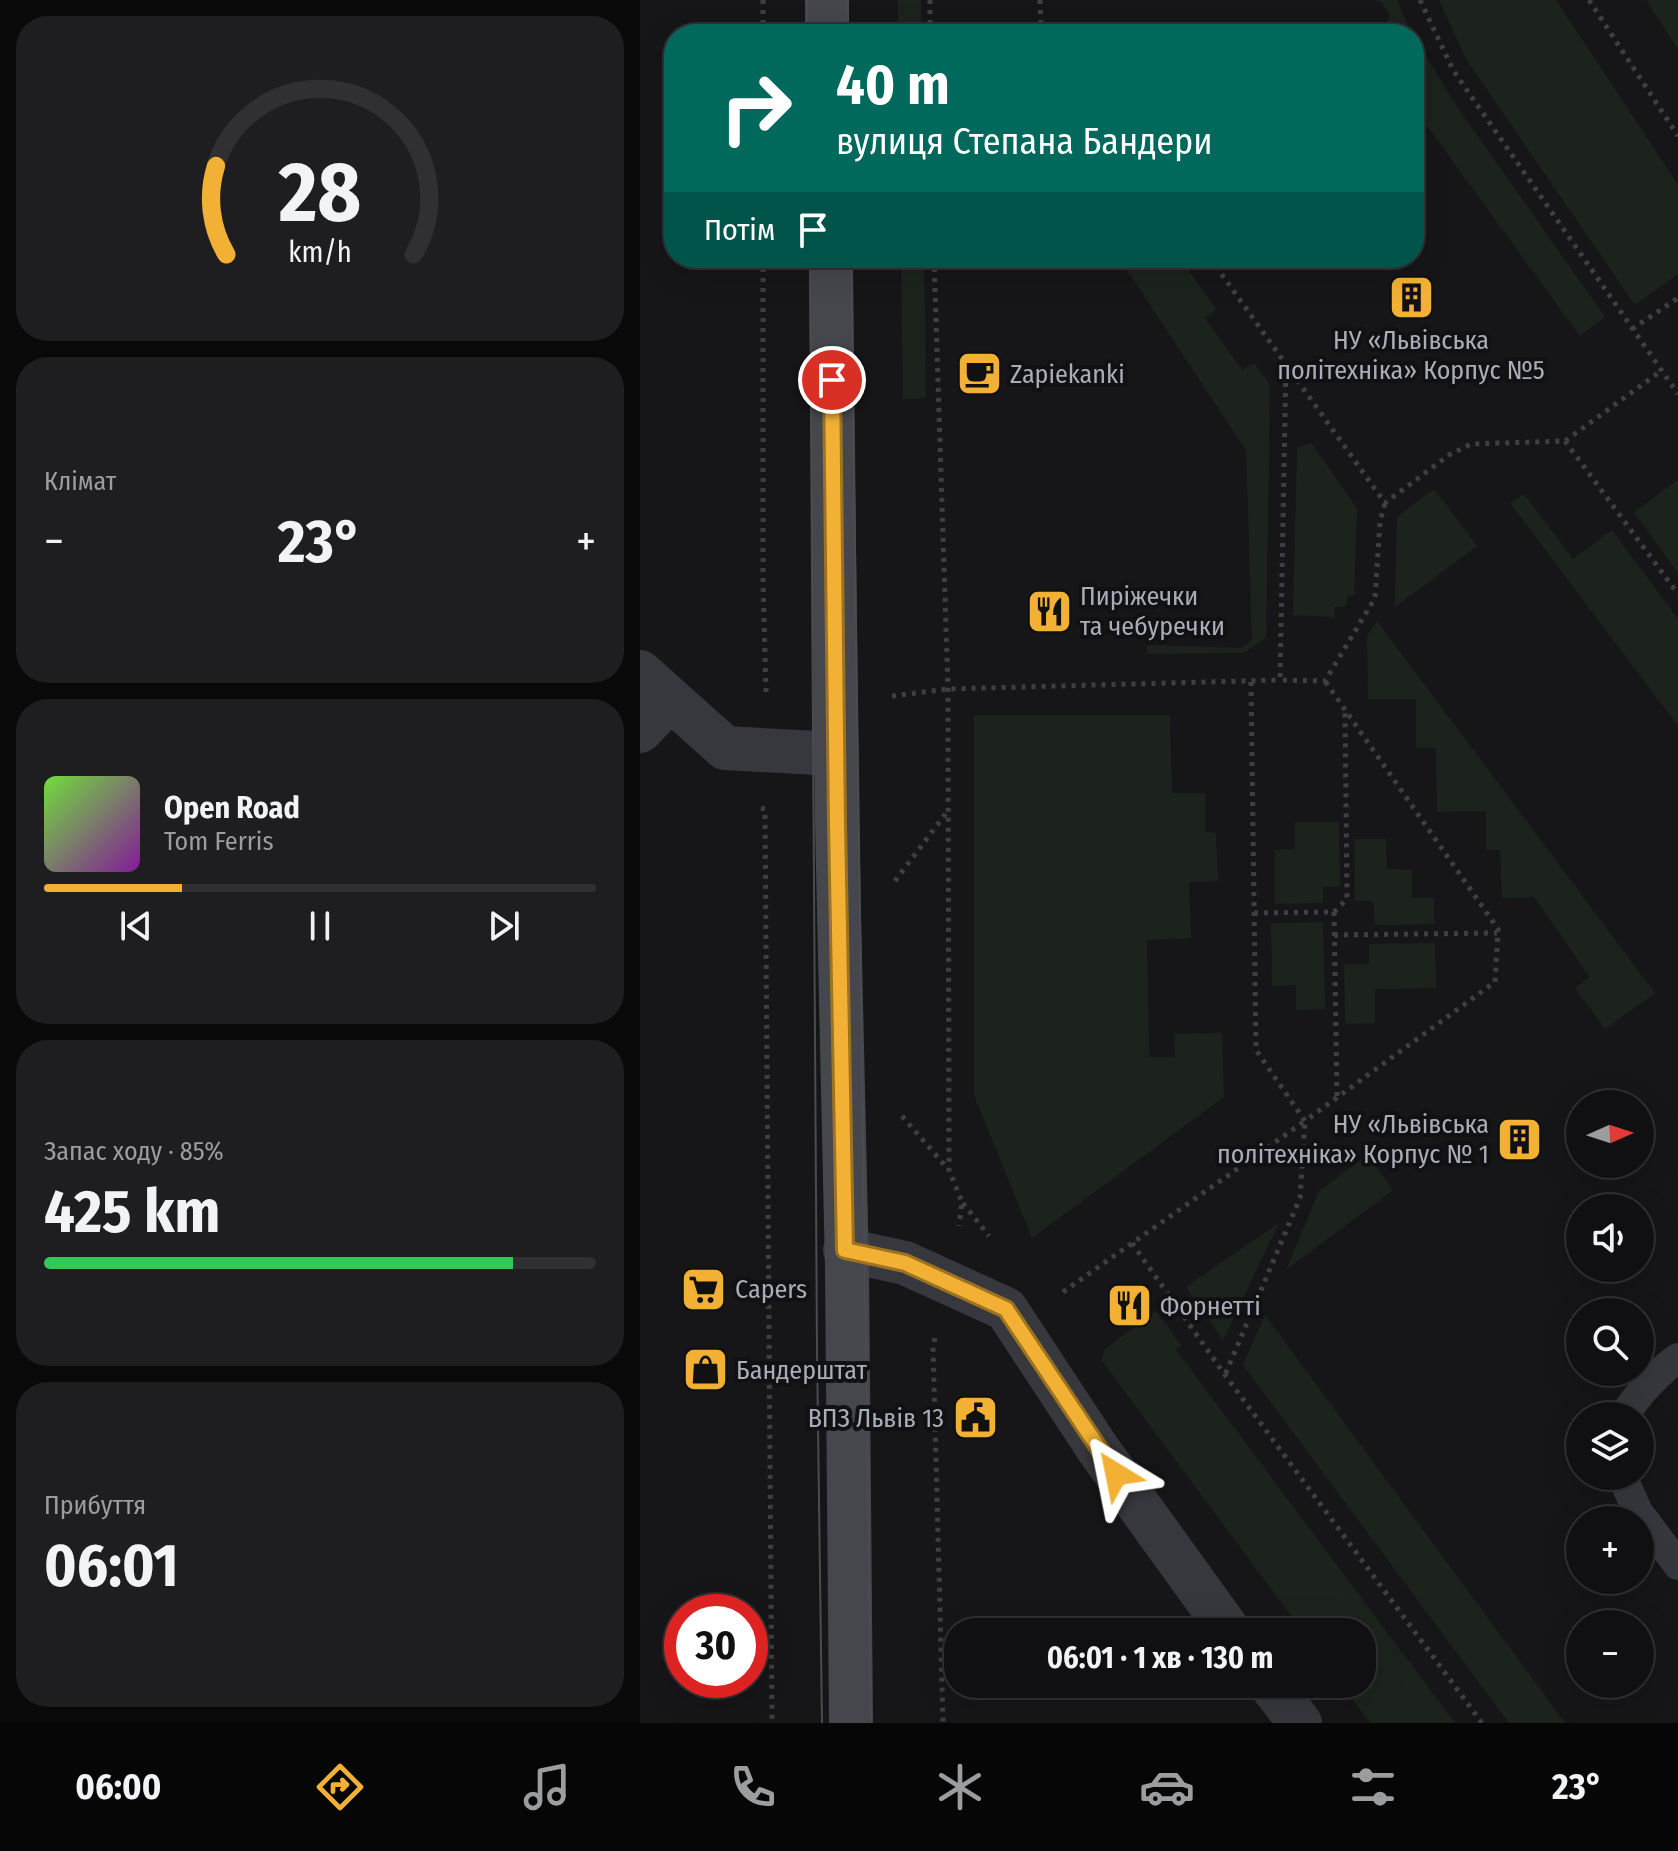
<!DOCTYPE html>
<html lang="uk">
<meta charset="utf-8">
<style>
:root{--surface:#101012;--page:#1e1e20;--text:#f1f3f6;--muted:#9c9d9f;--line:#303032;--accent:#f2b134}
body{margin:0;font-family:"Fira Sans Condensed",sans-serif;background:var(--page);color:var(--text);height:100vh;display:flex;flex-direction:column;font-size:30px;white-space:nowrap}
*{box-sizing:border-box;margin:0}
p{font-size:26px;color:var(--muted)}
.icon{flex:none;width:44px;height:44px;fill:none;stroke:currentColor;stroke-width:2;stroke-linecap:round;stroke-linejoin:round}
.map{position:relative;flex:1;overflow:hidden}
.panel{display:flex;flex-direction:column;gap:16px;padding:16px;background:#09090a;width:640px}
.panel>*{flex:none}
.top-card{position:absolute;left:24px;top:24px;width:760px;height:244px;border-radius:32px;box-shadow:0 8px 32px #0002,0 0 0 2px var(--line);background:#00695c;color:#fff;overflow:hidden}
.needle{width:52px;rotate:87deg}
.buttons{position:absolute;left:926px;top:1090px;display:grid;gap:16px}
.buttons a{display:grid;place-items:center;width:88px;height:88px;border-radius:50%;background:var(--surface);box-shadow:0 8px 32px #0002,0 0 0 2px var(--line);font-size:40px}
.speed{position:absolute;left:24px;top:1594px;display:flex;gap:16px;font-size:40px;font-weight:700;text-align:center}
.speed>*{display:grid;place-content:center;width:104px;height:104px;border-radius:50%;background:var(--surface);box-shadow:0 8px 32px #0002,0 0 0 2px var(--line);line-height:1}
.speed .limit{border:12px solid #d22;background:#fff;color:#111}
.pin{position:absolute;display:grid;place-items:center;width:68px;height:68px;color:#fff;margin:-34px;border:4px solid #fff;border-radius:50%;box-shadow:0 2px 8px #0007}
.me{position:absolute;width:88px;margin:-44px;rotate:325deg;stroke-linejoin:round;filter:drop-shadow(0 0 6px #0008)}
.turn{display:flex;align-items:center;gap:28px;height:168px;padding:0 40px;font-size:36px}
.turn .icon{width:104px;height:104px;stroke-width:2.5}
.turn b{display:block;font-size:56px;line-height:68px}
.then{display:flex;align-items:center;height:76px;padding:0 40px;background:#0003;gap:16px;font-size:30px}
.big{font-size:60px;font-weight:700;line-height:1.1}
.panel .tile{flex:1;display:flex;flex-direction:column;justify-content:center;gap:12px;min-width:0;padding:0 28px;border-radius:32px;background:var(--page)}
.panel .dial{align-items:center;gap:0}
.dial svg{height:208px;overflow:visible;fill:none;stroke:var(--line);stroke-width:7;stroke-linecap:round;text-anchor:middle}
.dial text{fill:var(--text);stroke:none}
.song{display:flex;align-items:center;gap:24px}
.cover{width:96px;height:96px;border-radius:12px;background:linear-gradient(135deg,hsl(100 70% 55%),hsl(290 70% 35%))}
.played{height:8px;border-radius:4px;background:linear-gradient(90deg,var(--accent) 25%,var(--line) 25%)}
.keys{display:flex;justify-content:space-around;direction:ltr}
.heat{display:flex;justify-content:space-between;align-items:center;font-size:44px;direction:ltr}
.charge{height:12px;border-radius:6px;background:linear-gradient(90deg,#34c759 85%,var(--line) 0)}
.trip{position:absolute;left:304px;top:1618px;width:432px;height:80px;border-radius:32px;background:var(--surface);box-shadow:0 8px 32px #0002,0 0 0 2px var(--line);font-weight:700;line-height:80px;text-align:center}
.tabs{display:flex;height:128px;justify-content:space-around;align-items:center;background:#060607;color:var(--muted)}
.tabs .icon{width:56px;height:56px}
.tabs .on{color:var(--accent)}
.tabs b{font-size:36px;color:var(--text)}
main{display:flex;flex:1;min-height:0}
.map>svg:first-child{display:block}
.green{fill:#1c231d}
.lines{fill:none;stroke-linecap:round;stroke-linejoin:round}
.path{stroke:#3d3f44;stroke-width:5;stroke-dasharray:4 6;stroke-linecap:butt}
.lane{stroke:#37383d;stroke-width:30}
.street{stroke:#37383d;stroke-width:44}
.secondary{stroke:#45474d;stroke-width:44}
.tram{stroke:#4a4c52;stroke-width:2}
.route-casing{stroke:#9d7322;stroke-width:20}
.route{stroke:#f2b134;stroke-width:14}
.labels{text-anchor:middle;dominant-baseline:central;stroke-width:8;stroke-linejoin:round;paint-order:stroke}
.poi-label{font-size:26px;fill:#a8adb8;stroke:#111113;text-anchor:start}
</style>
<main>
<section class="panel">
<div class="tile dial"><svg viewBox="0 0 100 80">
<path d="M14 69A42 42 0 1 1 86 69"/>
<path d="M14 69A42 42 0 0 1 10 35" stroke="#f2b134"/>
<text x="50" y="56" font-size="32" font-weight="700">28</text>
<text x="50" y="72" font-size="11">km/h</text>
</svg></div>
<div class="tile"><p>Клімат</p>
<div class="heat"><a>−</a><b class="big">23°</b><a>+</a></div>
</div>
<div class="tile">
<div class="song"><i class="cover"></i><div><b>Open Road</b><p>Tom Ferris</p></div></div>
<div class="played"></div>
<div class="keys"><svg class="icon" aria-label="previous" viewBox="0 0 24 24"><path d="M18 5L8 12l10 7zM5 5v14"/></svg><svg class="icon" aria-label="pause" viewBox="0 0 24 24"><path d="M8 5v14M16 5v14"/></svg><svg class="icon" aria-label="next" viewBox="0 0 24 24"><path d="M6 5l10 7-10 7zM19 5v14"/></svg></div>
</div>
<div class="tile"><p>Запас ходу · 85%</p><b class="big">425 km</b><div class="charge"></div></div>
<div class="tile"><p>Прибуття</p><b class="big">06:01</b></div>
</section>
<div class="map">
<svg width="1038" height="1723" viewBox="0 0 1038 1723">
<rect width="100%" height="100%" fill="#161618"/>
<g class="green">
<rect x="258" y="0" width="23" height="34"/>
<polygon points="734,0 757,0 772,34 738,34 748,23 749,14 741,2"/>
<polygon points="799,0 916,0 1038,185 1038,274 995,305 826,59"/>
<polygon points="1006,0 1038,0 1038,49"/>
<polygon points="774,37 816,105 965,317 940,336 774,108"/>
<polygon points="261,258 284,258 286,398 263,399"/>
<polygon points="479,258 540,258 576,309 565,318 602,370 614,363 630,385 626,638 604,653 507,654 507,645 602,648 612,639 606,450"/>
<polygon points="671,443 717,508 714,595 707,596 706,606 694,607 694,617 653,615 657,448"/>
<polygon points="1038,480 1038,573 994,512"/>
<polygon points="794,489 837,546 755,607 757,517"/>
<polygon points="884,494 933,559 972,530 1038,619 1038,726 870,503"/>
<polygon points="737,621 1015,993 965,1029 935,988 950,977 894,897 862,898 860,850 846,850 846,811 797,812 796,748 776,748 776,699 728,699 727,636"/>
<polygon points="334,715 530,715 532,793 565,793 565,832 576,833 578,881 549,882 551,938 507,940 509,1057 535,1057 534,1034 582,1033 584,1097 392,1238 334,1095"/>
<polygon points="655,822 699,822 700,886 683,887 683,903 635,904 635,850 655,849"/>
<polygon points="714,839 746,839 747,869 772,870 772,898 794,898 794,924 735,925 733,901 715,901"/>
<polygon points="683,922 685,1009 656,1010 656,985 632,986 631,923"/>
<polygon points="795,943 796,988 735,989 735,1023 705,1024 704,964 729,964 729,944"/>
<polygon points="728,1155 753,1190 646,1270 679,1191"/>
<polygon points="639,1223 583,1340 546,1287"/>
<polygon points="516,1311 541,1345 536,1350 815,1723 730,1723 701,1684 722,1684 722,1632 663,1632 462,1361 464,1350"/>
<polygon points="625,1315 925,1723 869,1723 603,1365"/>
</g>
<g class="lines">
<g class="path">
<polyline points="123,0 123,34"/>
<polyline points="290,0 290,34"/>
<polyline points="400,0 401,24 408,34"/>
<polyline points="780,0 813,70 1038,394"/>
<polyline points="949,0 1038,136"/>
<polyline points="123,258 123,580 126,693"/>
<polyline points="294,258 308,689 309,1170 322,1202 319,1226"/>
<polyline points="570,258 745,503 809,455 831,444 925,441 1021,371"/>
<polyline points="992,329 1038,298"/>
<polyline points="646,363 640,680 685,681 735,598 740,522 745,503"/>
<polyline points="925,441 1038,594"/>
<polyline points="611,682 616,1050 665,1121 855,982 858,929 685,681"/>
<polyline points="252,696 308,689 640,680"/>
<polyline points="121,808 125,809 132,1723"/>
<polyline points="255,881 307,812"/>
<polyline points="694,912 707,899 705,711"/>
<polyline points="614,913 694,912 697,1098"/>
<polyline points="694,935 857,933"/>
<polyline points="262,1116 308,1169"/>
<polyline points="323,1203 349,1236"/>
<polyline points="492,1243 585,1375 842,1723"/>
<polyline points="423,1292 665,1121 660,1198 585,1375"/>
<polyline points="295,1338 293,1347 303,1723"/>
</g>
<g class="lane">
<path d="M984 1416C999 1392 1016 1374 1038 1358"/>
<polyline points="982,1476 998,1512 1038,1565"/>
</g>
<g class="street">
<polyline points="0,672 85,748 196,754"/>
<polyline points="0,731 30,700"/>
<polyline points="205,1250 265,1263 366,1309 458,1449 590,1632"/>
<polyline points="630,1684 660,1723"/>
</g>
<g class="secondary">
<polyline points="187,0 187,34"/>
<polyline points="191,258 197,823 207,1268 211,1723"/>
</g>
<g class="tram">
<polyline points="167,0 167,34"/>
<polyline points="208,0 208,34"/>
<polyline points="170,258 177,1351 182,1723"/>
<polyline points="211,258 231,1723"/>
</g>
</g>
<g class="lines">
<defs>
<polyline id="route" points="192,380 197,823 205,1250 265,1263 366,1309 476,1474"/>
</defs>
<use href="#route" class="route-casing"/>
<use href="#route" class="route"/>
</g>
<defs>
<symbol id="building-square" viewBox="-11 -11 22 22"><rect x="-9" y="-9" width="18" height="18" rx="4" fill="#f2b134" stroke="#111113"/><path d="M-4-6H4V6H1V3H-1V6H-4ZM-2.5-4.3h1.7v1.8h-1.7ZM.8-4.3h1.7v1.8H.8ZM-2.5-1h1.7V.8h-1.7ZM.8-1h1.7V.8H.8Z" fill="#111"/></symbol>
<symbol id="cafe-square" viewBox="-11 -11 22 22"><rect x="-9" y="-9" width="18" height="18" rx="4" fill="#f2b134" stroke="#111113"/><path d="M-5.5-4.5H6V0H3Q3 3.5 0 3.5H-2.5Q-5.5 3.5-5.5 0ZM3-3.2v2h1.7v-2ZM-6 4.5H4V6H-6Z" fill="#111"/></symbol>
<symbol id="restaurant-square" viewBox="-11 -11 22 22"><rect x="-9" y="-9" width="18" height="18" rx="4" fill="#f2b134" stroke="#111113"/><path d="M-5-6h1v4h1v-4h1v4h1v-4h1v5L-1.5 .5V6h-2V.5L-5-1ZM5-6V6H3V1.5H1.5Q1.5-4 5-6Z" fill="#111"/></symbol>
<symbol id="supermarket-square" viewBox="-11 -11 22 22"><rect x="-9" y="-9" width="18" height="18" rx="4" fill="#f2b134" stroke="#111113"/><path d="M-6-5.5h2.5l.6 2H6L4.5 2H-2.5L-4.4-4H-6ZM-1.5 3.2a1.3 1.3 0 1 0 .1 0ZM3 3.2a1.3 1.3 0 1 0 .1 0Z" fill="#111"/></symbol>
<symbol id="shop-square" viewBox="-11 -11 22 22"><rect x="-9" y="-9" width="18" height="18" rx="4" fill="#f2b134" stroke="#111113"/><path d="M-5-2.5h2.3a2.7 3.5 0 0 1 5.4 0H5L5.5 6h-11ZM-1.5-2.5h3a1.5 2.3 0 0 0-3 0Z" fill="#111"/></symbol>
<symbol id="civic-square" viewBox="-11 -11 22 22"><rect x="-9" y="-9" width="18" height="18" rx="4" fill="#f2b134" stroke="#111113"/><path d="M-.6-6.5H3V-4.5H.6V-3L4-1V1h2V6H-6V1h2V-1L-.6-3ZM-1.2 2.5V6h2.4V2.5Z" fill="#111"/></symbol>
</defs>
<g fill-rule="evenodd">
<use href="#building-square" x="746" y="272" width="51" height="51"/>
<use href="#cafe-square" x="314" y="348" width="51" height="51"/>
<use href="#restaurant-square" x="384" y="586" width="51" height="51"/>
<use href="#building-square" x="854" y="1114" width="51" height="51"/>
<use href="#supermarket-square" x="38" y="1264" width="51" height="51"/>
<use href="#restaurant-square" x="464" y="1280" width="51" height="51"/>
<use href="#shop-square" x="40" y="1344" width="51" height="51"/>
<use href="#civic-square" x="310" y="1392" width="51" height="51"/>
</g>
<g class="labels">
<g class="poi-label">
<text x="771" y="340" text-anchor="middle">НУ «Львівська<tspan x="771" dy="30">політехніка» Корпус №5</tspan></text>
<text x="370" y="374">Zapiekanki</text>
<text x="440" y="596">Пиріжечки<tspan x="440" dy="30">та чебуречки</tspan></text>
<text x="849" y="1124" text-anchor="end">НУ «Львівська<tspan x="849" dy="30">політехніка» Корпус № 1</tspan></text>
<text x="95" y="1289">Capers</text>
<text x="520" y="1306">Форнетті</text>
<text x="96" y="1370">Бандерштат</text>
<text x="304" y="1418" text-anchor="end">ВПЗ Львів 13</text>
</g>
</g>
</svg>
<div class="buttons">
<a><svg class="needle" viewBox="-14 -14 28 28"><path d="M0-13l5 13h-10z" fill="#e53935"/><path d="M0 13l5-13h-10z" fill="#9c9d9f"/></svg></a>
<a><svg class="icon" aria-label="sound" viewBox="0 0 24 24"><path d="M4 9h4l5-4v14l-5-4H4zM17 9q2 3 0 6"/></svg></a>
<a><svg class="icon" aria-label="search" viewBox="0 0 24 24"><circle cx="10" cy="10" r="6"/><path d="M15 15l6 6"/></svg></a>
<a><svg class="icon" aria-label="layers" viewBox="0 0 24 24"><path d="M12 4l9 5-9 5-9-5zM3 14l9 5 9-5"/></svg></a>
<a>+</a>
<a>−</a>
</div>
<div class="speed"><div class="limit">30</div></div>
<div class="pin" style="left:192px;top:380px;background:#d93025"><svg class="icon" aria-label="arrive" viewBox="0 0 24 24"><path d="M6 21V4h12l-3 4 3 4H6"/></svg></div>
<svg class="me" style="left:476px;top:1474px" viewBox="-20 -20 40 40"><path d="M0-17L14 15 0 8-14 15z" fill="#f2b134" stroke="#fff" stroke-width="4"/></svg>
<div class="trip">06:01 · 1 хв · 130 m</div>
<div class="top-card">
<div class="turn"><svg class="icon" aria-label="right" viewBox="0 0 24 24"><path d="M7 20v-9h11M14 6l5 5-5 5"/></svg><div><b>40 m</b>вулиця Степана Бандери</div></div>
<div class="then">Потім<svg class="icon" aria-label="arrive" viewBox="0 0 24 24"><path d="M6 21V4h12l-3 4 3 4H6"/></svg></div>
</div>
</div>
</main>
<nav class="tabs">
<b>06:00</b>
<svg class="icon on" aria-label="directions" viewBox="0 0 24 24"><path d="M12 3l9 9-9 9-9-9zM9 14v-3h6M13 9l2 2-2 2"/></svg>
<svg class="icon" aria-label="music" viewBox="0 0 24 24"><path d="M9 18V5l10-2v13"/><circle cx="6" cy="18" r="3"/><circle cx="16" cy="16" r="3"/></svg>
<svg class="icon" aria-label="phone" viewBox="0 0 24 24"><path d="M5 4h4l2 5-3 2q2 4 5 5l2-3 5 2v4C11 20 4 13 5 4z"/></svg>
<svg class="icon" aria-label="climate" viewBox="0 0 24 24"><path d="M12 3v18M4 7l16 10M4 17L20 7"/></svg>
<svg class="icon" aria-label="car" viewBox="0 0 24 24"><path d="M5 17H2v-5l4-1 3-4h7l3 4 3 1v5h-3M9 17h6M6 11h13"/><circle cx="7" cy="17" r="2"/><circle cx="17" cy="17" r="2"/></svg>
<svg class="icon" aria-label="filters" viewBox="0 0 24 24"><path d="M4 7h16M4 17h16"/><circle cx="9" cy="7" r="2"/><circle cx="15" cy="17" r="2"/></svg>
<b>23°</b>
</nav>
